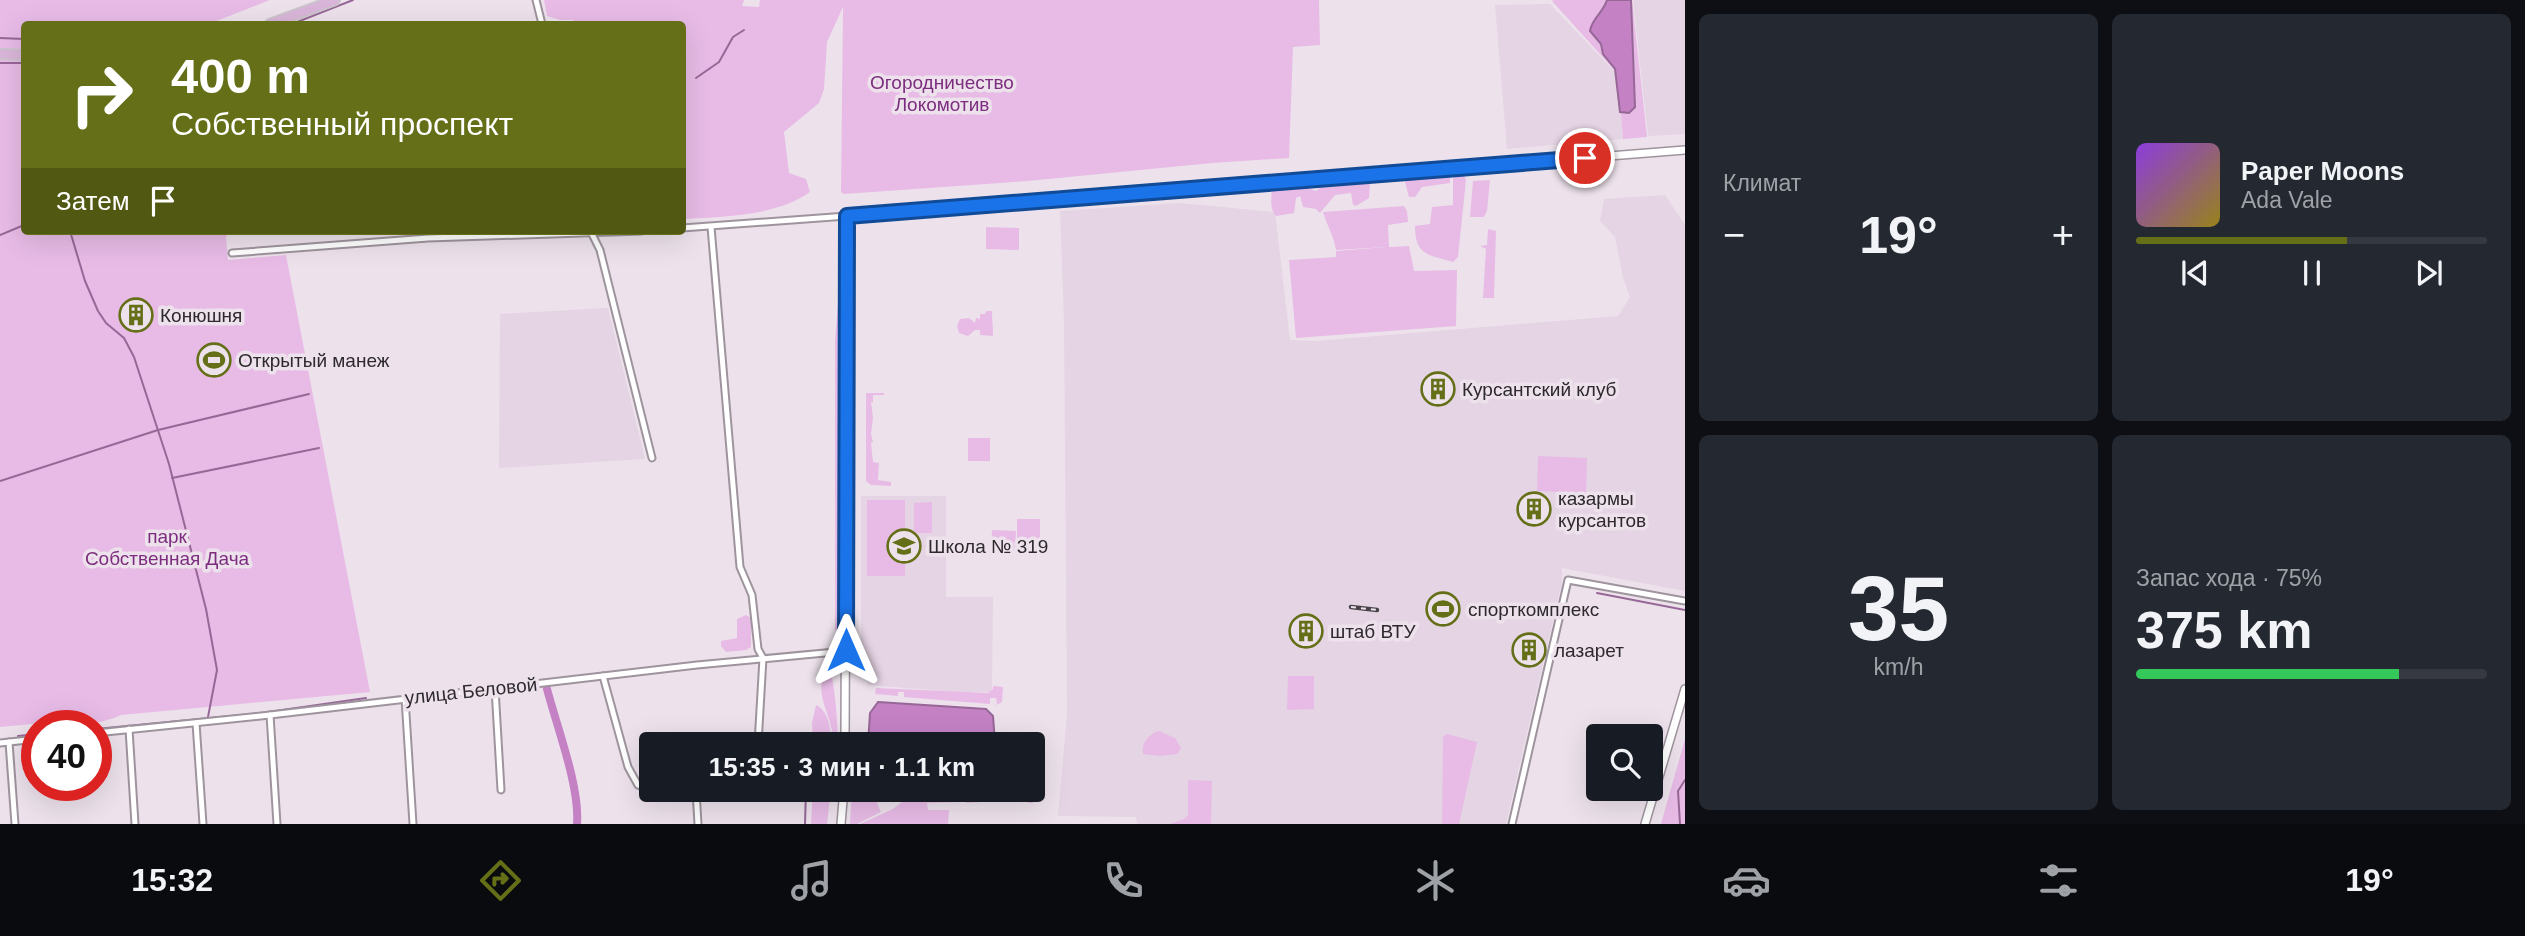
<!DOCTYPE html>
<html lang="ru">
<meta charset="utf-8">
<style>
:root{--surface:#171b24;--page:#242831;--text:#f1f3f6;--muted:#9ea1a6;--line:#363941;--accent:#646f17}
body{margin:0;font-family:Arial,sans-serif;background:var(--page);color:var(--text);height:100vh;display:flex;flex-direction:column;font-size:26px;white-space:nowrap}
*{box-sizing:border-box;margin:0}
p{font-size:23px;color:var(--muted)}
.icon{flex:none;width:38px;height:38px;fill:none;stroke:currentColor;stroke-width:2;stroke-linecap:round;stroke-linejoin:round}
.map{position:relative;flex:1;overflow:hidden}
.sheet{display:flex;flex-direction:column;gap:14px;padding:14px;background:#0d0f14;width:840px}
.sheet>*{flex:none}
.top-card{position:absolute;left:21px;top:21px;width:665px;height:214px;border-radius:7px;box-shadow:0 7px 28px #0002;background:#646f17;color:#fff;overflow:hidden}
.buttons{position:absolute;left:1586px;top:724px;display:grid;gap:14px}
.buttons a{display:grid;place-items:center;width:77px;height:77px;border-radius:7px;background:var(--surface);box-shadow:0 7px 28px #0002;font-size:35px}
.speed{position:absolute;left:21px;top:710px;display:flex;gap:14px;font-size:35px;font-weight:700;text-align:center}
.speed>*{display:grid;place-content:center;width:91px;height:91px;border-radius:50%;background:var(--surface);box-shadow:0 7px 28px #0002;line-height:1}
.speed .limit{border:10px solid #d22;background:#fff;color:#111}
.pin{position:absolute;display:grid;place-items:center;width:60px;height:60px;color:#fff;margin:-30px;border:4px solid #fff;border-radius:50%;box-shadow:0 2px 7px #0007}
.me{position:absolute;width:77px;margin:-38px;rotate:0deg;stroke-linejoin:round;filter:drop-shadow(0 0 5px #0008)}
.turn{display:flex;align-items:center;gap:24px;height:147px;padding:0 35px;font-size:32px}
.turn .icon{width:91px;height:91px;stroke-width:2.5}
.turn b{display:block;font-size:49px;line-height:60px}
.then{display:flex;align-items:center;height:66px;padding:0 35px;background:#0003;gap:14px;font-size:26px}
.big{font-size:52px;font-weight:800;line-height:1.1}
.sheet .tile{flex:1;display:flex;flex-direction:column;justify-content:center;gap:10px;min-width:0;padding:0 24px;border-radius:10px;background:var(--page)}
.sheet .dial{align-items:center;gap:0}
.dial b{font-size:91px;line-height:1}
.song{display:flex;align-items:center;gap:21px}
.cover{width:84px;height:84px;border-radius:10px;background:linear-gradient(135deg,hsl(270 70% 55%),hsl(50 70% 35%))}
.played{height:7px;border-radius:4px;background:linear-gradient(90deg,var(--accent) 60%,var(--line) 60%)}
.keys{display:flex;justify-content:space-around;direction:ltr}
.heat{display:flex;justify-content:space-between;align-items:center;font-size:38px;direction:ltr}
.charge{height:10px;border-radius:5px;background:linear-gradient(90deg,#34c759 75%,var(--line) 0)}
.sheet .tiles{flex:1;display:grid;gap:14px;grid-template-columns:repeat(2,1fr)}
.trip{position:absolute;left:639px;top:732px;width:406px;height:70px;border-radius:7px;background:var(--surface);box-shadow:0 7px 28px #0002;font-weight:800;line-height:70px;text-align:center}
.tab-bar{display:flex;height:112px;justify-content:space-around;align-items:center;background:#090b0e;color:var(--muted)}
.tab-bar .icon{width:49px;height:49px}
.tab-bar .selected{color:var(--accent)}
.tab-bar b{font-size:32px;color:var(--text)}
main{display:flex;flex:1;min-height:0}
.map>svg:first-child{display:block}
.built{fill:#e5d4e4}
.green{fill:#e7bbe6}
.water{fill:#c482c5;stroke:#976797;stroke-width:2}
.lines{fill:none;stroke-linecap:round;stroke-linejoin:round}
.stream{stroke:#976797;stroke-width:2}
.canal{stroke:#c482c5;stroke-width:8}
.minor-casing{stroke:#9e949d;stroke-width:9}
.tertiary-casing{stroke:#9e949d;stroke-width:10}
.primary-casing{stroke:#c8c7c8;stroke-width:12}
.minor{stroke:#fff;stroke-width:5}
.tertiary{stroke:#fff;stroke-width:7}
.primary{stroke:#d9b6d9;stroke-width:9}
.rail-casing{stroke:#484348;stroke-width:4.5}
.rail{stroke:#ede2ec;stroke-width:2;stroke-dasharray:5;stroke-linecap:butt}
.route-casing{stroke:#114b97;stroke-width:18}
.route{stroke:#1a73e8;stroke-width:12}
.labels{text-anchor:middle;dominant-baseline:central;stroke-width:7;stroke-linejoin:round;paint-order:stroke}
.park-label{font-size:19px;fill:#7d2d7f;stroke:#ede2ec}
.poi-label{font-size:19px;fill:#2d292d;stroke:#ede2ec;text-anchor:start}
.street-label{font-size:19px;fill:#2d292d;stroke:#ede2ec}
</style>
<main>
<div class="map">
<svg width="1685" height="824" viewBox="0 0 1685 824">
<rect width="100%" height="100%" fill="#ede2ec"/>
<g class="built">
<polygon points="1633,0 1685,0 1685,134 1648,136"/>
<polygon points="1550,4 1618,75 1623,139 1507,149 1495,5"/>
<polygon points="1665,195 1685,225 1685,591 1562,568 1562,589 1560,590 1506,824 1137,824 1136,817 1058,816 1067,714 1064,322 1060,211 1180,203 1275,212 1290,340 1316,341 1618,316 1630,297 1623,278 1615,237 1600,221 1604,199"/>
<polygon points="608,308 645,459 499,468 500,314"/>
<polygon points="861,496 946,496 946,597 993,597 992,689 990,692 957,692 868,685 867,660 861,659"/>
</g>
<g class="green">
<path d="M0 0H270L214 22 213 24H24V231H229L226 237 228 260 286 255 370 692 121 715C107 722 80 727 65 721L0 727Z"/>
<path d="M544 0H744L742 6 759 7 760 0H1319L1320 45 1293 47 1289 158 1212 163 1028 181 844 194 841 192 843 7 827 42 824 89 819 103 784 132 789 173 806 179 810 192C776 216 724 217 683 219L682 24H574L573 20H560L547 16Z"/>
<polygon points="1554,0 1632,0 1647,137 1623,139 1618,74 1552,1"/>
<polygon points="1441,175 1450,177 1450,183 1422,187 1415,197 1409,197 1405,182 1407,178"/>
<path d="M1463 175 1466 179 1465 190 1458 257 1453 262C1431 255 1415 257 1415 226L1430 224 1432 207 1453 205V178Z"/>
<path d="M1366 180 1370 184 1369 198 1356 206 1353 205 1351 193 1335 195 1320 213 1316 209 1303 207 1300 196 1296 198 1294 213 1276 216C1270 210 1271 198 1272 189L1300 185 1316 191 1327 183Z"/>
<polygon points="1490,180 1487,211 1484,217 1470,217 1473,181"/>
<path d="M1404 206 1407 211 1408 222 1388 225 1389 247 1409 246 1414 271 1457 270 1456 326 1296 338 1289 260 1336 257V251L1386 247 1336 250C1334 236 1327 226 1323 212Z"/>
<polygon points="986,227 1019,228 1019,250 986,249"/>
<polygon points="1488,229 1496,231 1494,298 1483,298 1486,249 1480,246 1487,245"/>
<polygon points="839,291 842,308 842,631 835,630 835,340"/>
<path d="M986 311H992C992 320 993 327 993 336L980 335V330H975L968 336 959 333 957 326 960 319 969 318 975 323 976 318 980 319V314H985Z"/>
<polygon points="866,393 884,393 884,395 873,395 873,402 871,402 873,418 871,434 873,442 871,443 873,462 879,463 878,480 891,482 891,486 871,485 866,481"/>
<rect x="968" y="438" width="22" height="23"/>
<polygon points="1538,456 1587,458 1586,493 1537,491"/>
<rect x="867" y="500" width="38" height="76"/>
<polygon points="932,502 932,533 914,533 914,503"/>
<polygon points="1017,519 1040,519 1040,550 1038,552 1017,552"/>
<polygon points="992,530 1016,531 1015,551 991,551"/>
<polygon points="746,615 751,618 751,647 746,650 726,652 721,646 721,641 737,638 737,619"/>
<path d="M827 665C835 672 838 730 838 744H833C834 713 811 698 827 665Z"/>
<polygon points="1288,676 1314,676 1314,709 1287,710"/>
<polygon points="993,686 1003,687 1002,702 994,706 997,704 996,698 990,698 990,704 904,697 904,692 898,692 898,696 875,694 876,688 988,693 993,689"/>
<path d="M816 705C829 711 831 730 831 744H813L812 723Z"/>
<path d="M1159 731 1175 738 1181 748 1177 754 1160 756 1143 754C1141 742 1149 734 1159 731Z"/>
<polygon points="1447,734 1477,742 1459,824 1442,824 1443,737"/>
<polygon points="1685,739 1685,824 1661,824"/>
<polygon points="1188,780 1212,781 1211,824 1170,824 1184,819 1188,815"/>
<polygon points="813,789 831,789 827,824 811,824"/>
<path d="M852 789H879C874 797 878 806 881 812L857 824H850Z"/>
<polygon points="901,789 967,789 967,794 960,794 960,802 927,803 928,810 949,810 948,824 860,824 893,809 902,802 904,798"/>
<polygon points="975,789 1018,789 1034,803 1028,803 1028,799 966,803"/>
</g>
<g class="water">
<path d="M1607 0H1631L1635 107 1629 113 1620 112 1615 69 1603 54 1601 44 1590 31C1592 18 1603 13 1607 0Z"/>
<polygon points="878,702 986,709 993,716 995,743 868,744 870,713"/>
</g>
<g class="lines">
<g class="stream">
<polyline points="292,24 353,0"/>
<polyline points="0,38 24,39"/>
<polyline points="0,63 24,63"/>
<polyline points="696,78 719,62 733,37 744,30"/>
<polyline points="70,231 85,281 98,311 106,323 124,338 134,357 169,464 206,609 217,670 208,717"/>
<polyline points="0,235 24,225"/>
<polyline points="172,478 319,448"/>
<polyline points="0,481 158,430 309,394"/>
<polyline points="1597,593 1685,610"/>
<polyline points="96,729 261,713 366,698"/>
<polyline points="18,736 37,734"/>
<polyline points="805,824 806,789"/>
<polyline points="1680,824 1678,791 1685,780"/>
</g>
<path class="canal" d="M547 689C557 727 580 787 577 824"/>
<defs>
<g id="minor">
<polyline points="536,0 542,24"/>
<polyline points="711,227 740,567 752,595 758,649 763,658 758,744"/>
<polyline points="682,228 847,216"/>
<polyline points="592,234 600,250 652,458"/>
<polyline points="232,253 428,238 642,231"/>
<polyline points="603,676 628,767 638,785 661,794 718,789"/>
<polyline points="495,688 501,790"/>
<polyline points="405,698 413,824"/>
<polyline points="270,715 277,824"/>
<polyline points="196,723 203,824"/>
<polyline points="129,729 135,824"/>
<polyline points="96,733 270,715 697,665 846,651"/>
<polyline points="9,742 15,824"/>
<polyline points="0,743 37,739"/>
<polyline points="696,791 698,824"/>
<polyline points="1512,824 1568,580 1685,601"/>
</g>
<g id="tertiary">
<polyline points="845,744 847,216 1685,150"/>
<polyline points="841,824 844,789"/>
<polyline points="1645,824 1685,689"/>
</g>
<g id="primary">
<polyline points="270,24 335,0"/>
<polyline points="0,54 24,55"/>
</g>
</defs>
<use href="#minor" class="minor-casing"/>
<use href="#tertiary" class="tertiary-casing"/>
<use href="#primary" class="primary-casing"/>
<use href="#minor" class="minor"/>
<use href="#tertiary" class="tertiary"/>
<use href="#primary" class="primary"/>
<defs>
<polyline id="rail" points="1351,607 1377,610"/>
</defs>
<use href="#rail" class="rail-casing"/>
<use href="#rail" class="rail"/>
</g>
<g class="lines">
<defs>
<polyline id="route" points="846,650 847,216 1585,158"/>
</defs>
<use href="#route" class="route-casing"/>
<use href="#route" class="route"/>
</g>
<defs>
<symbol id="building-ring" viewBox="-11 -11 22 22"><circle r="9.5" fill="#ede2ec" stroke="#646f17" stroke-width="1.5"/><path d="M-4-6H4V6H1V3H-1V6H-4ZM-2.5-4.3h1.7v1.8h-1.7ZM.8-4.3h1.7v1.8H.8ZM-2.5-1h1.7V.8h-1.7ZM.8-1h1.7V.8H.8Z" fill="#646f17"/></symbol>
<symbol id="stadium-ring" viewBox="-11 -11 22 22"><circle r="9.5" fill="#ede2ec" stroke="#646f17" stroke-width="1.5"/><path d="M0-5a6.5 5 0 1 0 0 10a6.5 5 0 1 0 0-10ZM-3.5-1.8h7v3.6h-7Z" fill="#646f17"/></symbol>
<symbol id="school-ring" viewBox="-11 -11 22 22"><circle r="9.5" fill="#ede2ec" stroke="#646f17" stroke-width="1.5"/><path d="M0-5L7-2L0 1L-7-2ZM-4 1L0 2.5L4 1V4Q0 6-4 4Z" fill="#646f17"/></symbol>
</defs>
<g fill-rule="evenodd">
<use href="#building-ring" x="117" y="296" width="38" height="38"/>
<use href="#stadium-ring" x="195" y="341" width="38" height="38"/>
<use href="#building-ring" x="1419" y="370" width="38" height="38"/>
<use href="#building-ring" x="1515" y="490" width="38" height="38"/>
<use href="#school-ring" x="885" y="527" width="38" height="38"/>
<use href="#stadium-ring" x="1424" y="590" width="38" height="38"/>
<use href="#building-ring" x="1287" y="612" width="38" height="38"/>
<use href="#building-ring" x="1510" y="631" width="38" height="38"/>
</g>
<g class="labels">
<g class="park-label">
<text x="942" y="82">Огородничество<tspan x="942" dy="22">Локомотив</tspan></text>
<text x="167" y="536">парк<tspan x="167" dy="22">Собственная Дача</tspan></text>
</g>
<g class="poi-label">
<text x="160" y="315">Конюшня</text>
<text x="238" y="360">Открытый манеж</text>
<text x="1462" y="389">Курсантский клуб</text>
<text x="1558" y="498">казармы<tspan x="1558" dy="22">курсантов</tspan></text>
<text x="928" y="546">Школа № 319</text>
<text x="1468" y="609">спорткомплекс</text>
<text x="1330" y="631">штаб ВТУ</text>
<text x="1554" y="650">лазарет</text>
</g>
<g class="street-label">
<text transform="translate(471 691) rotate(-6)">улица Беловой</text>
</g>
</g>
</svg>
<div class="buttons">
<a><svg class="icon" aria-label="search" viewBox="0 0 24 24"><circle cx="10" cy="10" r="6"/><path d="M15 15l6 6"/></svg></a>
</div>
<div class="speed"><div class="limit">40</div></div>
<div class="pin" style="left:1585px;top:158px;background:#d93025"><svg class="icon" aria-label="arrive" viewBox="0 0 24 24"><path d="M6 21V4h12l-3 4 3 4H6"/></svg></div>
<svg class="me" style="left:846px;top:650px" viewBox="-20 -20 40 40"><path d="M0-17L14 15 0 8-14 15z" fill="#1a73e8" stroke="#fff" stroke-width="4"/></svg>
<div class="trip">15:35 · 3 мин · 1.1 km</div>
<div class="top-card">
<div class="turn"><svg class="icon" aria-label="right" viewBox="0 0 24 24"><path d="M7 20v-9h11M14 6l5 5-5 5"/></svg><div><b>400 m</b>Собственный проспект</div></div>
<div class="then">Затем<svg class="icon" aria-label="arrive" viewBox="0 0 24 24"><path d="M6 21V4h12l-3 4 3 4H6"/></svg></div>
</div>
</div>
<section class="sheet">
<div class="tiles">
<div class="tile"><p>Климат</p>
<div class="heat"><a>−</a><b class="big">19°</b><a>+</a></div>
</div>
<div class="tile">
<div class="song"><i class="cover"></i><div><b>Paper Moons</b><p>Ada Vale</p></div></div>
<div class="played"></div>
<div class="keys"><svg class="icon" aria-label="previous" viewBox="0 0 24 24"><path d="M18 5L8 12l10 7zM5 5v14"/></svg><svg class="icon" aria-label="pause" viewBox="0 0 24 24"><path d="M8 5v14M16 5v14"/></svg><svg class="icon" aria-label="next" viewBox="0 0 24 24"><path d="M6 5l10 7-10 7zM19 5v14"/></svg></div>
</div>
<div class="tile dial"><b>35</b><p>km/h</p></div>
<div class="tile"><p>Запас хода · 75%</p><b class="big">375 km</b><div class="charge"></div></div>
</div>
</section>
</main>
<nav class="tab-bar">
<b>15:32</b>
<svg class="icon selected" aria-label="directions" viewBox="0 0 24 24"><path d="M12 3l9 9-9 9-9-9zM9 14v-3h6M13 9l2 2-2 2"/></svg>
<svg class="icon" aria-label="music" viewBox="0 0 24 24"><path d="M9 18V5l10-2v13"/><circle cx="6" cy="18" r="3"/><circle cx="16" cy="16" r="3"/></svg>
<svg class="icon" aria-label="phone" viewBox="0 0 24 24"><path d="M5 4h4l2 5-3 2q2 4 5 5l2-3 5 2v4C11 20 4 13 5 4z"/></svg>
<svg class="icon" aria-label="climate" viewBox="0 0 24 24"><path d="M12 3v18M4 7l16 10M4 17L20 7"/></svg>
<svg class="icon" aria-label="car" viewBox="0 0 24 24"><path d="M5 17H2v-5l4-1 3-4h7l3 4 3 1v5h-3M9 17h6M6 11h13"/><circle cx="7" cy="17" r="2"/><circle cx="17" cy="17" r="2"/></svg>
<svg class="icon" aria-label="filters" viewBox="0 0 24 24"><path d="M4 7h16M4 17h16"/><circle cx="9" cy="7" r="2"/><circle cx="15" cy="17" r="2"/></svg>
<b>19°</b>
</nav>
